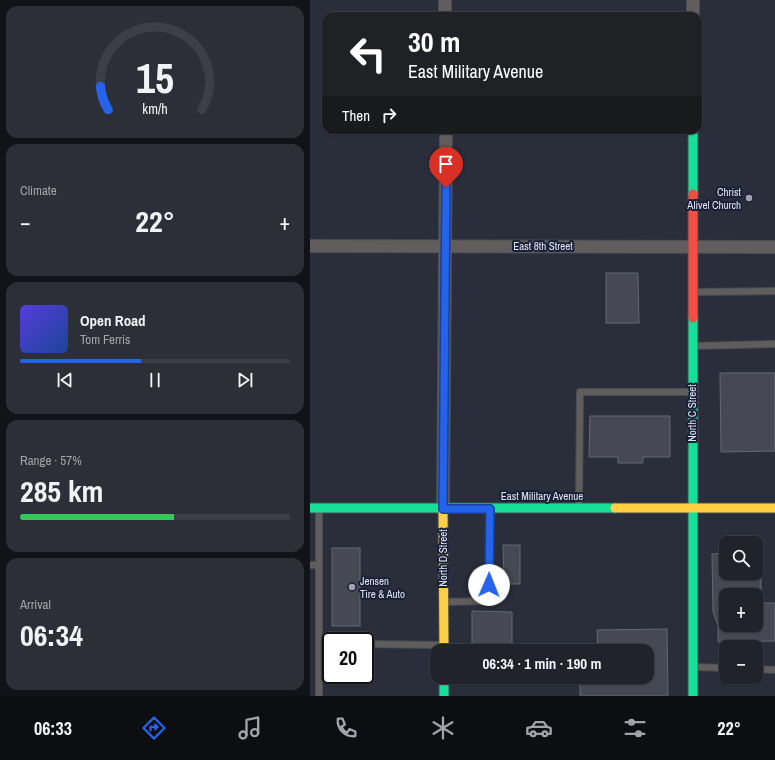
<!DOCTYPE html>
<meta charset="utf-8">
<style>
:root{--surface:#20222c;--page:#2d2f38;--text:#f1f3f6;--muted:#a2a4a9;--line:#3d3f48;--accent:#2563eb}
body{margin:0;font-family:"Archivo Narrow",sans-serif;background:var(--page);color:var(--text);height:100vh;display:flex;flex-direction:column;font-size:15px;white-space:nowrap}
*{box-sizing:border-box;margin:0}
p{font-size:13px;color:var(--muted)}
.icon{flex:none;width:22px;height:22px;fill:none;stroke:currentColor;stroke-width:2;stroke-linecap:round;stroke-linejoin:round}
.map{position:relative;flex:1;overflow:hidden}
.drawer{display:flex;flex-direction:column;gap:6px;padding:6px;background:#121318;width:310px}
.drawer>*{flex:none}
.hud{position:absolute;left:12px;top:12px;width:380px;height:122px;border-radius:12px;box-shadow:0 1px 3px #0004,0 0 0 1px var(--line);background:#202124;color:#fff;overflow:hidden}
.buttons{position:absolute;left:409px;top:536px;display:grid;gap:8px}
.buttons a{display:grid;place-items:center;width:44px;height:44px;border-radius:8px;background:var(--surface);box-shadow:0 1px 3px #0004,0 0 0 1px var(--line);font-size:20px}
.speed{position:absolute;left:12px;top:632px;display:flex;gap:8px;font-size:20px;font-weight:700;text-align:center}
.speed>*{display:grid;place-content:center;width:52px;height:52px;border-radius:50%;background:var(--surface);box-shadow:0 1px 3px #0004,0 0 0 1px var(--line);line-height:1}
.speed .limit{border:2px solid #111;border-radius:6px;background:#fff;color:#111}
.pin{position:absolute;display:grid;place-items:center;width:34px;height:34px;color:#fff;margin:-41px -17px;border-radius:50% 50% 50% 0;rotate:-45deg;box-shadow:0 0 4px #0007}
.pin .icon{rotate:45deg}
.me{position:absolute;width:44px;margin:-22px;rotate:1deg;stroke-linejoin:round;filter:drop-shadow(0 0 3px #0008)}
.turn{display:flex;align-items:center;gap:14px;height:84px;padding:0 20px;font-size:18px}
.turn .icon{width:52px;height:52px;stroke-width:2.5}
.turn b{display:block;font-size:28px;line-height:34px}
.then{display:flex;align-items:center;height:38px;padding:0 20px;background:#0003;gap:8px;font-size:15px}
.big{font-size:30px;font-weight:800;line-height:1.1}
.drawer .tile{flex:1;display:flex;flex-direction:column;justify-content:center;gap:6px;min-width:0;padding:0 14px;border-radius:12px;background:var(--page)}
.drawer .dial{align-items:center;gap:0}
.dial svg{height:104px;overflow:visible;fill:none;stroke:var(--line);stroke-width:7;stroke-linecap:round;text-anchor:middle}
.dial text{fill:var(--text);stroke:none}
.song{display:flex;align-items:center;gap:12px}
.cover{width:48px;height:48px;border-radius:6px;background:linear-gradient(135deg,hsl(250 70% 55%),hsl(220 70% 35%))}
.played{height:4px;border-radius:2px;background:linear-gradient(90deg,var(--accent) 45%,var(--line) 45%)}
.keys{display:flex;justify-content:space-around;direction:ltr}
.heat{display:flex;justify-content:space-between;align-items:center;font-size:22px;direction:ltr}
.charge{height:6px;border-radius:3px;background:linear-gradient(90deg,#34c759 57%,var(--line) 0)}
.trip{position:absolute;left:120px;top:644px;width:224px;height:40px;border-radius:12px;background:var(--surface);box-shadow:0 1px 3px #0004,0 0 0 1px var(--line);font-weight:800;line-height:40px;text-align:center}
.dock{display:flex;height:64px;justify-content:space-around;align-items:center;background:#0d0e12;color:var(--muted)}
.dock .icon{width:28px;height:28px}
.dock .selected{color:var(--accent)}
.dock b{font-size:18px;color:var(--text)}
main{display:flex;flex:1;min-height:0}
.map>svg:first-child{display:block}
.building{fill:#464953;stroke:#646872}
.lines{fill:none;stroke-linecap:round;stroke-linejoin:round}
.lane-casing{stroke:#484c56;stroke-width:8}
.street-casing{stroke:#484c56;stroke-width:14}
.fast-casing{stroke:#484c56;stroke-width:11}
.slow-casing{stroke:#484c56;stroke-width:11}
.jam-casing{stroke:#484c56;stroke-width:11}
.lane{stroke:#605d5c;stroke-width:6}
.street{stroke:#605d5c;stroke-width:12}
.fast{stroke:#16e098;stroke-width:9}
.slow{stroke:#ffcf43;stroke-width:9}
.jam{stroke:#f24e42;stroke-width:9}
.route-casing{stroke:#184099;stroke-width:10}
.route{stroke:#2563eb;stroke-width:7}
.poi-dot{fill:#9fa4b2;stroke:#1a2137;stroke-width:1.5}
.labels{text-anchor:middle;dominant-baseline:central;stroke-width:4;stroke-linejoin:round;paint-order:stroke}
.poi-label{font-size:11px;fill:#dee4f3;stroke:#1a2137;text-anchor:end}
.street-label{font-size:11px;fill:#dee4f3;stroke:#1a2137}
</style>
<main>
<section class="drawer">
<div class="tile dial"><svg viewBox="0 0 100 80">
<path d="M14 69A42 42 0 1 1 86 69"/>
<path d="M14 69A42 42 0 0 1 8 51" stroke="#2563eb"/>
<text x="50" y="56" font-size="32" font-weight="700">15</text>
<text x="50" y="72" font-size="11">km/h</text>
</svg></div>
<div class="tile"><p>Climate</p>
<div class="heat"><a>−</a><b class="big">22°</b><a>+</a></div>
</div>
<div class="tile">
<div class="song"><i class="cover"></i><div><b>Open Road</b><p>Tom Ferris</p></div></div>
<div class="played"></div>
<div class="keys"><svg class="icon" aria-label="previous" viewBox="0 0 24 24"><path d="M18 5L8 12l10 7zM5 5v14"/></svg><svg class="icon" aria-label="pause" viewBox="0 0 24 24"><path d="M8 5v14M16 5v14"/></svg><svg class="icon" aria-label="next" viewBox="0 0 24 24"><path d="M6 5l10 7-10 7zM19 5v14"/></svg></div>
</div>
<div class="tile"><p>Range · 57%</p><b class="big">285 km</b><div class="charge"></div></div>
<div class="tile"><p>Arrival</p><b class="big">06:34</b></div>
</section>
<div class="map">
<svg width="465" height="696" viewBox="0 0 465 696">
<rect width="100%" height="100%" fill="#2a2e3a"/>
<g class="building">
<polygon points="296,273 328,273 329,323 296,323"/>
<polygon points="410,373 465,373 465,451 411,452"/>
<polygon points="280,416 360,416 360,457 333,457 333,463 308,463 308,457 279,457"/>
<polygon points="193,545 210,545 210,584 194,584"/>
<rect x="22" y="548" width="28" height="78"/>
<polygon points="416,553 416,573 451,573 451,595 416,595 416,625 446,625 446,603 465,603 465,641 408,642 408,625 403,612 402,554"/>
<polygon points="162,611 202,612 202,644 162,644"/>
<polygon points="357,629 358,696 270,696 270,677 337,677 337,651 288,651 287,630"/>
</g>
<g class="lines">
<defs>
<g id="lane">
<polyline points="384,292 465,291"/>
<polyline points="384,346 465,344"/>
<polyline points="269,506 270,392 381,392"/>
<polyline points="9,510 9,696"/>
<polyline points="0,565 9,565"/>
<polyline points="135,602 179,601 180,509"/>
<polyline points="9,644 21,644"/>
<polyline points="55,644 131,645"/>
<polyline points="384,667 416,668"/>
<polyline points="446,669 465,670"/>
</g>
<g id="street">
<polyline points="135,0 135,16"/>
<polyline points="383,16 383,0"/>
<polyline points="0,246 465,247"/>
<polyline points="133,509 136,130"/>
</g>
<g id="fast">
<polyline points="383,130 383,194"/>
<polyline points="383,318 383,696"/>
<polyline points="0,508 305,508"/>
<polyline points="134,677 134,696"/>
</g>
<g id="slow">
<polyline points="305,508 465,508"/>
<polyline points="133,509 134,651"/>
</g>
<polyline id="jam" points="383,194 383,318"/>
</defs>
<use href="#lane" class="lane-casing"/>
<use href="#street" class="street-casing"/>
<use href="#fast" class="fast-casing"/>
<use href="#slow" class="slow-casing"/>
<use href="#jam" class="jam-casing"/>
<use href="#lane" class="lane"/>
<use href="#street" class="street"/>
<use href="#fast" class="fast"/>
<use href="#slow" class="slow"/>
<use href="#jam" class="jam"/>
</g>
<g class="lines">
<defs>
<polyline id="route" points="136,188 133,509 180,509 179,585"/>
</defs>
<use href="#route" class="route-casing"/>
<use href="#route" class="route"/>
</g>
<g class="poi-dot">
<circle cx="439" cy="198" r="4"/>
<circle cx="42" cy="587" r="4"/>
</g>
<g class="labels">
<g class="poi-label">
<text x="431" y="192">Christ<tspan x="431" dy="13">Alivel Church</tspan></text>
<text x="50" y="581" text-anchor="start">Jensen<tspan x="50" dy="13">Tire &amp; Auto</tspan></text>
</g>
<g class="street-label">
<text x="233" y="246">East 8th Street</text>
<text transform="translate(382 413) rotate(-90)">North C Street</text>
<text x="232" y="496">East Military Avenue</text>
<text transform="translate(133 558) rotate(-90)">North D Street</text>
</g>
</g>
</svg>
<div class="buttons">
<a><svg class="icon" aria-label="search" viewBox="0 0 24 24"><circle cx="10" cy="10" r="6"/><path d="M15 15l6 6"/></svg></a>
<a>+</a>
<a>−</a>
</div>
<div class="speed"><div class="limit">20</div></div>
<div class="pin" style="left:136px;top:188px;background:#d93025"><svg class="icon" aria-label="arrive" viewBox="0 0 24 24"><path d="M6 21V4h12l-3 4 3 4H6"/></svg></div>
<svg class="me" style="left:179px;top:585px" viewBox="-20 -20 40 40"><circle r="19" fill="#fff"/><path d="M0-13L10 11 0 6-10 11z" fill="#2563eb"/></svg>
<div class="trip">06:34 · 1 min · 190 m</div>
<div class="hud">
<div class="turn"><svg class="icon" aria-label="left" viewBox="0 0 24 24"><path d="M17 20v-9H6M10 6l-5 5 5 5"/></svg><div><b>30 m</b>East Military Avenue</div></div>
<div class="then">Then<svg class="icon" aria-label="right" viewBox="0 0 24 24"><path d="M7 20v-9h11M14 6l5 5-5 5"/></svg></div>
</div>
</div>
</main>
<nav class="dock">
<b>06:33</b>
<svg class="icon selected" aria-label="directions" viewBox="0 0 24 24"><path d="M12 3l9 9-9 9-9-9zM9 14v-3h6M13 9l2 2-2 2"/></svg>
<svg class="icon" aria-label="music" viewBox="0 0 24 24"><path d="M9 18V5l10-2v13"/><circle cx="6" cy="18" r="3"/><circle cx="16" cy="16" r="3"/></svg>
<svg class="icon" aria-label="phone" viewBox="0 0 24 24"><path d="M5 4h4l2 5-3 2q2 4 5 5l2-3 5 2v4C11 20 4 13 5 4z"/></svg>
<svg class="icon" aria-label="climate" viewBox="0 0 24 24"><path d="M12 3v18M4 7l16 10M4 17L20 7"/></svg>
<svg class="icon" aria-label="car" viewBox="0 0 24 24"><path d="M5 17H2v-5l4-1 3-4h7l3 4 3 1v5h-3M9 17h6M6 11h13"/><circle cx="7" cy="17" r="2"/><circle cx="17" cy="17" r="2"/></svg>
<svg class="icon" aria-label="filters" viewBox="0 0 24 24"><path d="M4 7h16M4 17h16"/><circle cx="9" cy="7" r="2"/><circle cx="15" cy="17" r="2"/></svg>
<b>22°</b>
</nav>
